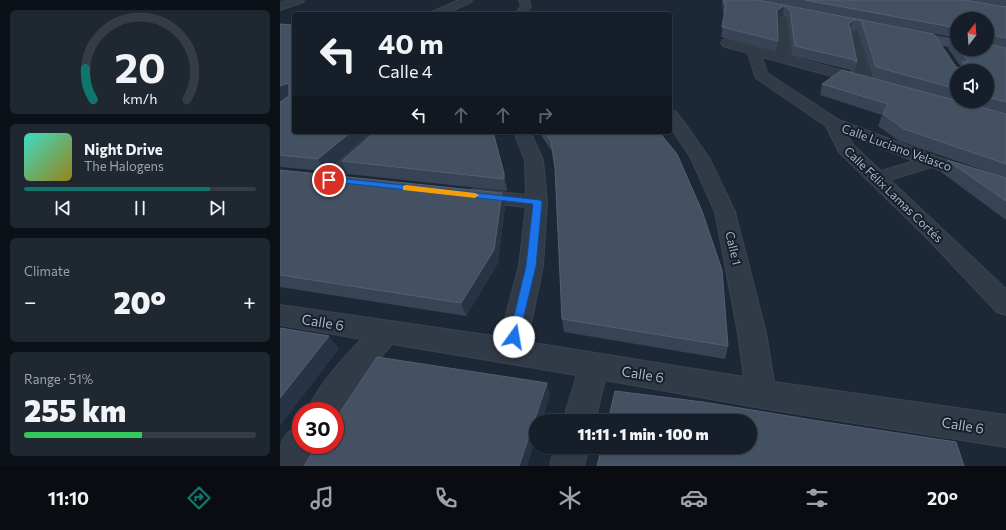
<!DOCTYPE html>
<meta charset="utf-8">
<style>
:root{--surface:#161e29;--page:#1f2731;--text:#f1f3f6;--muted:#9ea2a8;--line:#353c46;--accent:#0f766e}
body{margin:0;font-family:Commissioner,sans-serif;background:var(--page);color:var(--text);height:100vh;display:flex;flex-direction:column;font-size:15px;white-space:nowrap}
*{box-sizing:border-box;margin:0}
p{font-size:13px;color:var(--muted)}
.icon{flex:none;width:22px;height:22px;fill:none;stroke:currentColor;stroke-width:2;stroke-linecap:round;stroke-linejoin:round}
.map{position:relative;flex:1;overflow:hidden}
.sheet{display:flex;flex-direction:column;gap:10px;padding:10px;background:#0c1017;width:280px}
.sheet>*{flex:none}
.guide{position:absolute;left:12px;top:12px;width:380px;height:122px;border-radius:4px;box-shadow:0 1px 3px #0004,0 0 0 1px var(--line);background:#161e29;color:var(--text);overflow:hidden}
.needle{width:26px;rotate:17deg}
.buttons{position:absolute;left:670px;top:12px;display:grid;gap:8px}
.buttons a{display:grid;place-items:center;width:44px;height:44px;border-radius:50%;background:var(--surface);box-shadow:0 1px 3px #0004,0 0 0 1px var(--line);font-size:20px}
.speed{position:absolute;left:12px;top:402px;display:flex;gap:8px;font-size:20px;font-weight:700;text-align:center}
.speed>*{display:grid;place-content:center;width:52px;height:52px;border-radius:50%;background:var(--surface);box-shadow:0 1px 3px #0004,0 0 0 1px var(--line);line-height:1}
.speed .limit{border:6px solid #d22;background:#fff;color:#111}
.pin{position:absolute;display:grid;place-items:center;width:34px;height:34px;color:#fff;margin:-17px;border:2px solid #fff;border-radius:50%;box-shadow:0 1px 4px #0007}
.me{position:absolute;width:44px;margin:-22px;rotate:13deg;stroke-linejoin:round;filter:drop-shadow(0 0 3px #0008)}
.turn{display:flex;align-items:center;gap:14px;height:84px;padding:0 20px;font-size:18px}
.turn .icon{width:52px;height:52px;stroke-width:2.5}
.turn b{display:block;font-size:28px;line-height:34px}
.lanes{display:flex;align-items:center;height:38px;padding:0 20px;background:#0003;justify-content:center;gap:20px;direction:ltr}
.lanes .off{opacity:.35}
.big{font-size:30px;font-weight:800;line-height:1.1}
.sheet .widget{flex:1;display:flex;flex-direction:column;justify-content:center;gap:6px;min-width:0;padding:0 14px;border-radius:6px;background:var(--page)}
.sheet .dial{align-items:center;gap:0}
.dial svg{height:104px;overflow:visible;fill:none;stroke:var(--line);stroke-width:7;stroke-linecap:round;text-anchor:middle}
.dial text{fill:var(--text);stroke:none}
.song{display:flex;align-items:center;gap:12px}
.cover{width:48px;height:48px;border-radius:6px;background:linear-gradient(135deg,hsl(170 70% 55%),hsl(50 70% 35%))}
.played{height:4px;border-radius:2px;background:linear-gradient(90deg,var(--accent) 80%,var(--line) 80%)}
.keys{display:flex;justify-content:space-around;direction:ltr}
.heat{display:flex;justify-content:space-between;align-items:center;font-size:22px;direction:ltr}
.charge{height:6px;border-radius:3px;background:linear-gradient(90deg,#34c759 51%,var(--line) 0)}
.trip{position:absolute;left:249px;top:414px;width:228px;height:40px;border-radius:20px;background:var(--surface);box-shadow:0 1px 3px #0004,0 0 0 1px var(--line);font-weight:800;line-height:40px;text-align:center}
.tabs{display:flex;height:64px;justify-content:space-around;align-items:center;background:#090c10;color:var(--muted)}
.tabs .icon{width:28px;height:28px}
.tabs .active{color:var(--accent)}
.tabs b{font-size:18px;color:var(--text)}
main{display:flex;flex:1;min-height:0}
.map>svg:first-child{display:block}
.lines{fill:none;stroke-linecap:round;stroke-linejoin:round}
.minor-casing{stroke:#3a4351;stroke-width:2}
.secondary-casing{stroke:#3a4351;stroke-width:2}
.minor{fill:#313a47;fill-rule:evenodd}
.secondary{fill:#3e495b;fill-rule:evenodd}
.wall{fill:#384456;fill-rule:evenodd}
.shaded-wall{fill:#283445}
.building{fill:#445162;stroke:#546072}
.route{fill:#1a73e8;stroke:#114b97}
.slow{fill:#f59e0b}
.labels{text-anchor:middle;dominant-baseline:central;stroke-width:4;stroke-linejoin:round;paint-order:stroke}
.street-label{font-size:12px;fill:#aab5c5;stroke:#171f2c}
.near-street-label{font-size:14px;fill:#aab5c5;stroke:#171f2c}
</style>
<main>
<section class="sheet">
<div class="widget dial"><svg viewBox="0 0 100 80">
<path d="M14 69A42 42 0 1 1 86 69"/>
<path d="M14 69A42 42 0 0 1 8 45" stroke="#0f766e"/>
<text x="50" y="56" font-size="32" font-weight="700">20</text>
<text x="50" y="72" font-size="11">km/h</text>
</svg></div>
<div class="widget">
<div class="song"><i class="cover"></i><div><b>Night Drive</b><p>The Halogens</p></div></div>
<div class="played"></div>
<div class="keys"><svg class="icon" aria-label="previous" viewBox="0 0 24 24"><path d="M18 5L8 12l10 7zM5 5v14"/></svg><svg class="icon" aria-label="pause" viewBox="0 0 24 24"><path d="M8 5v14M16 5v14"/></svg><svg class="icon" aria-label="next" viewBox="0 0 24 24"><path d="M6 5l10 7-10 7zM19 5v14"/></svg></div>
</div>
<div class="widget"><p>Climate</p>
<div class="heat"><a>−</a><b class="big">20°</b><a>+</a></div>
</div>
<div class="widget"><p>Range · 51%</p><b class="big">255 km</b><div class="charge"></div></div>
</section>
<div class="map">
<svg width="726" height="466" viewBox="0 0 726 466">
<rect width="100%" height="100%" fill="#1d2837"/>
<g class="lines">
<defs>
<g id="minor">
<polygon points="10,0 24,0 23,2 0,10 0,3"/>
<polygon points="179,0 192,0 191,2 165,14 151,14 152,12"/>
<polygon points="239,0 249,0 251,6 246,14 236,14 241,6"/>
<path d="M502 16 507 19 511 57 576 74 568 33 570 31H578L590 78 593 81 591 84 584 85 482 57 487 73 559 120 657 157 726 180V192L651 167 610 180 726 289V315L717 312 646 237 559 152 546 126 476 78 468 53 443 46 441 43 443 40 447 39 498 53 497 19ZM567 134 634 161 601 171 573 145Z"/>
<path d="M390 110 396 112 404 122 429 158 455 212 486 333 494 382 726 415V447L481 408 325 380 315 421H283L297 375 112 344 86 373 55 420V411H27C39 385 62 359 82 339L0 325V305L220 337 239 266 246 207 194 201 187 199 184 195 187 191 194 189 246 195 245 160 234 132H250L263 160 267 202 263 266 247 342 464 377 458 333 435 212 411 158 390 126Z"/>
<polygon points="93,132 111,132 56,184 49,186 42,184 39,180 42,176"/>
<path d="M21 425V445H36L23 466H0C0 444 0 434 21 425Z"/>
<polygon points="275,447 309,447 304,466 270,466"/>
</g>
<polygon id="secondary" points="629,31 677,40 677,48 625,37 623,35 625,33"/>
</defs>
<use href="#minor" class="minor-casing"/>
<use href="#secondary" class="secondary-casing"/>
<use href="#minor" class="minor"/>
<use href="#secondary" class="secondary"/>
</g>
<g class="wall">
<path d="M442 0H478L654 34 676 67 681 68V67L668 48 672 38 677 39V49H707V19H677V38L479 0H726V220L661 172 667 160 714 174 619 141 598 126 602 115 540 95 542 84 570 72 571 70 512 56 508 19 503 15 497 18 498 41 496 51 441 37 445 13H443ZM570 30H578L592 78 574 73 577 62ZM677 71H707V101H677Z"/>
<polygon points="9,96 14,132 91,132 45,171 0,167 0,102"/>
<polygon points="259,132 379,132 448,346 445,359 284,332 282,319 275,168 273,153"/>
<polygon points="62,161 224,173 227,186 227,191 68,174"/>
<polygon points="0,170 222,193 225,206 218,263 186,316 0,287"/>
</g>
<g class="shaded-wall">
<polygon points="0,0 6,0 0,2"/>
<polygon points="504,6 503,15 496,19 497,10"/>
<polygon points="573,20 570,30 569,24"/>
<polygon points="9,83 14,94 0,100 0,86"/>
<polygon points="71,132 91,132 45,171 38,159"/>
<polygon points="224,173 227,186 227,191 224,179"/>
<polygon points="222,193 225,206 218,263 186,316 181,303"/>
<polygon points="49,336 59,349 0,426 0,398"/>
<polygon points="267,383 270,395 262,421 256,421 256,439 247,466 239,466"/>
</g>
<g class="building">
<polygon points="444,0 478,0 654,34 676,67 683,69 683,62 688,61 680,49 707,49 707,44 726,48 726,102 707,97 707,71 677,71 677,89 596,67 581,20 573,20 569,24 577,62 574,61 575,60 515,46 510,10 504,6 497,10 498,41 442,27 446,4 444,4"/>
<polygon points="525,0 685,0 725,7 726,6 726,38 712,35 710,38 707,38 707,19 677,19 677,28"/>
<polygon points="0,24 14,25 14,132 71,132 38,159 0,155 0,102 9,96 9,83 0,86"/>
<polygon points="672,38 677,39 677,45"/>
<polygon points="562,70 726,114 726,164 624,129 603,114 608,104 542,84"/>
<polygon points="95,132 213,132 224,173 224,179 62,161"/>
<polygon points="265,132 379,132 397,154 422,211 442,270 448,346 282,319 275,168 271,141"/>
<polygon points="667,160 726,178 726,201"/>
<polygon points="0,170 222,193 214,250 181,303 0,275"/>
<polygon points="0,328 49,336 0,398"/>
<polygon points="97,357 267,383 239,466 24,466 38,445 55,445 55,420"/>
<polygon points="335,391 423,402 539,421 676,442 684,466 317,466 322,447 470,447 470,421 328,421"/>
</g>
<polygon class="route" points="49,177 260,200 262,202 256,266 238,340 234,341 230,340 229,337 246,266 253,204 46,181 46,178"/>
<polygon class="slow" points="126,185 195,193 199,195 195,198 123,190 123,186"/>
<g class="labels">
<g class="street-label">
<text transform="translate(617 147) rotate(20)">Calle Luciano Velasco</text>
<text transform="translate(614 194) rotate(44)">Calle Félix Lamas Cortés</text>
<text transform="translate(454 248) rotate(77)">Calle 1</text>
</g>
<g class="near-street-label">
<text transform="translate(43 322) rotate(9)">Calle 6</text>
<text transform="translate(363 374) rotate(9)">Calle 6</text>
<text transform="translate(683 425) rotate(9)">Calle 6</text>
</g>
</g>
</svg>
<div class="buttons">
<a><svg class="needle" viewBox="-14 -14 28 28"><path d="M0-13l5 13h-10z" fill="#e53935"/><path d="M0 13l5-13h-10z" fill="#9ea2a8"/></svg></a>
<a><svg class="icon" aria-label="sound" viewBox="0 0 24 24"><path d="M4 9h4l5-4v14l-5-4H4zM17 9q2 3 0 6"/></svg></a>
</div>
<div class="speed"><div class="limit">30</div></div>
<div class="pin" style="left:49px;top:180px;background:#d93025"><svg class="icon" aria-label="arrive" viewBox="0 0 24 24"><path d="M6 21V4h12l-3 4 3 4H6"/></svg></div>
<svg class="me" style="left:234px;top:337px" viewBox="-20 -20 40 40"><circle r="19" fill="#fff"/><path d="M0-13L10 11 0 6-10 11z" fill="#1a73e8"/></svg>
<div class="trip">11:11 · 1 min · 100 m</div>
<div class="guide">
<div class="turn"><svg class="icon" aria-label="left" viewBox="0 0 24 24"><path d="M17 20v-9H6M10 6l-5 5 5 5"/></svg><div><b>40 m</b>Calle 4</div></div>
<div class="lanes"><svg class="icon" aria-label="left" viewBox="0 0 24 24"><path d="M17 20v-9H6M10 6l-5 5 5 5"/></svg><svg class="icon off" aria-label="ahead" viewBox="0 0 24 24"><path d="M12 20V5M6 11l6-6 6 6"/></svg><svg class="icon off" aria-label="ahead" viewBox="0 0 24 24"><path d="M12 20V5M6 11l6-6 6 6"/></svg><svg class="icon off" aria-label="right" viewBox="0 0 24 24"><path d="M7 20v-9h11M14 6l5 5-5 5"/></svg></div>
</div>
</div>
</main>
<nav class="tabs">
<b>11:10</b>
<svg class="icon active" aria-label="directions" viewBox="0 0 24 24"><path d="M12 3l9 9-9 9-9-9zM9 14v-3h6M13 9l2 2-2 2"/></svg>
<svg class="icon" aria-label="music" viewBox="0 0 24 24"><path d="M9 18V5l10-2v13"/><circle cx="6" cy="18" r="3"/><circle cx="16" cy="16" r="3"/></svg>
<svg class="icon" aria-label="phone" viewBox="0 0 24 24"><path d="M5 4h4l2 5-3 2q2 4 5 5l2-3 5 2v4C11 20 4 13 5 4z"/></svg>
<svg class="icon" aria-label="climate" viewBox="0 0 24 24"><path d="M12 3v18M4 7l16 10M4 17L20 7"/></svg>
<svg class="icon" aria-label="car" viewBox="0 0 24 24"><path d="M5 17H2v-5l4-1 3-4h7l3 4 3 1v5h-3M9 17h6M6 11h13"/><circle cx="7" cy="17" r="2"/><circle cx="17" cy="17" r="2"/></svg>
<svg class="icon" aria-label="filters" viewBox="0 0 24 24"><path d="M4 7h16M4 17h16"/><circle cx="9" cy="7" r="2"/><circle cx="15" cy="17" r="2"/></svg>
<b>20°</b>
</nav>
